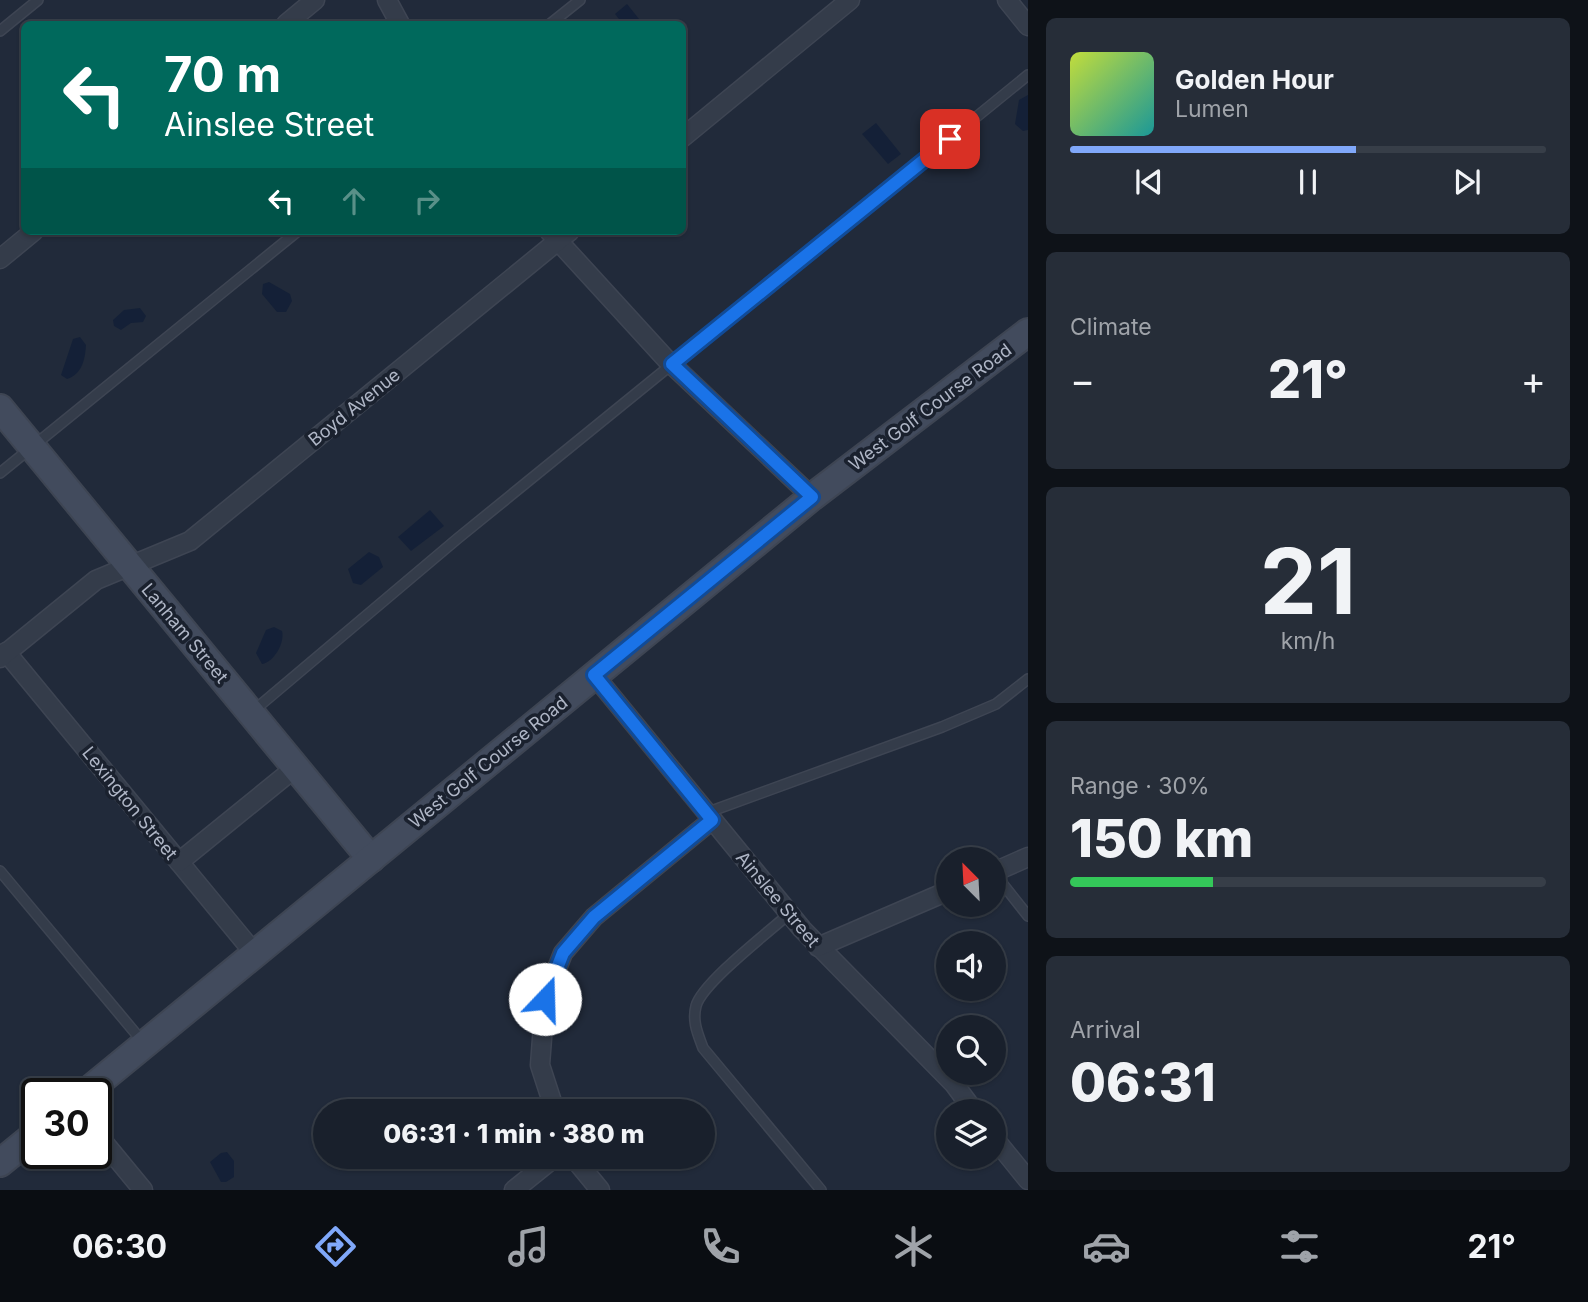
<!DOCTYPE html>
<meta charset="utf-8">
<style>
:root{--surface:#19202c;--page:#262d38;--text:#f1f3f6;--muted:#9fa3a9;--line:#373e48;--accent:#80a8fa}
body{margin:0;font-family:Inter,sans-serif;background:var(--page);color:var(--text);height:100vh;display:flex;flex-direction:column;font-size:26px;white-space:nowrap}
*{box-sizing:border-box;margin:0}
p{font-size:23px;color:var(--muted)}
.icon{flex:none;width:38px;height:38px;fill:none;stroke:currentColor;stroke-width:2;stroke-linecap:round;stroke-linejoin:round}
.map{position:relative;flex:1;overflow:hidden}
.panel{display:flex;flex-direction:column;gap:18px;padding:18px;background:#0e1218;width:560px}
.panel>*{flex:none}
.banner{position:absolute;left:21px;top:21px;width:665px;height:214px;border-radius:10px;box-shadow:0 2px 5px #0004,0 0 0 2px var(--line);background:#00695c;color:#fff;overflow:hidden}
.needle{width:46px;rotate:336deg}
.buttons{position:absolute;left:936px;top:847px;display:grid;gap:14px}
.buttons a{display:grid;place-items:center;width:70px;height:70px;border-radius:50%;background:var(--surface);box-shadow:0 2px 5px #0004,0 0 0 2px var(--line);font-size:35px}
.speed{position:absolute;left:21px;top:1078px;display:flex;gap:14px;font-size:35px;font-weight:700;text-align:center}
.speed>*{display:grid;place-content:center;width:91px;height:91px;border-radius:50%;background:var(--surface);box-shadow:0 2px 5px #0004,0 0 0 2px var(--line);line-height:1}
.speed .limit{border:4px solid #111;border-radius:10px;background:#fff;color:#111}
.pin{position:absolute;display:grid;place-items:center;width:60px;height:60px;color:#fff;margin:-30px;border-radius:14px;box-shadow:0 4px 10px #0006}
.me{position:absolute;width:77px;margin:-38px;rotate:21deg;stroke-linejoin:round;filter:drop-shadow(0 0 5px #0008)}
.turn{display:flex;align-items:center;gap:24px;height:147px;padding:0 28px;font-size:32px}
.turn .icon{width:91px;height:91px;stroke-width:2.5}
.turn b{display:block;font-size:49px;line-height:60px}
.lanes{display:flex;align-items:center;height:66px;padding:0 28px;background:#0003;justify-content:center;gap:35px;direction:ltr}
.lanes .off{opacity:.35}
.big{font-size:52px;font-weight:800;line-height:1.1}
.panel .card{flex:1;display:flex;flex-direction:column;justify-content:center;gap:10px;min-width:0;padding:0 24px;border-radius:10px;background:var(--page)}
.panel .dial{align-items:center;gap:0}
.dial b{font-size:91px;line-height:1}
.song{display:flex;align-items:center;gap:21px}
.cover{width:84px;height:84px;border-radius:10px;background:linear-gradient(135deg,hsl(70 70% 55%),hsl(180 70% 35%))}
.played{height:7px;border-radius:4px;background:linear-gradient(90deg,var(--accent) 60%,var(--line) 60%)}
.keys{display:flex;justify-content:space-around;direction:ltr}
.heat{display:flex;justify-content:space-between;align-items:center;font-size:38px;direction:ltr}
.charge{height:10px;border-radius:5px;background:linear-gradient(90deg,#34c759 30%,var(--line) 0)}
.trip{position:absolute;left:313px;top:1099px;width:402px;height:70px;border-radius:35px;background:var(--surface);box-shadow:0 2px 5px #0004,0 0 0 2px var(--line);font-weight:800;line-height:70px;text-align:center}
.tabs{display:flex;height:112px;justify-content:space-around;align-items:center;background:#0a0d12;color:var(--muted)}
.tabs .icon{width:49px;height:49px}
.tabs .on{color:var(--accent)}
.tabs b{font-size:32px;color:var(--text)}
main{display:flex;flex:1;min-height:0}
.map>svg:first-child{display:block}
.water{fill:#142037}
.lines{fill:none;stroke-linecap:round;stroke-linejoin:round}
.lane-casing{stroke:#3e4553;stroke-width:12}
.street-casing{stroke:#3e4553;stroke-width:21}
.secondary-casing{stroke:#3e4553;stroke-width:30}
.lane{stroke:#343c4a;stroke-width:9}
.street{stroke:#343c4a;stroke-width:18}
.secondary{stroke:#424b5d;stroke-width:26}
.route-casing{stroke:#114b97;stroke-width:18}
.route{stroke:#1a73e8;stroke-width:12}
.labels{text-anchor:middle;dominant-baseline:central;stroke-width:7;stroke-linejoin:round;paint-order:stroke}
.street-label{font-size:18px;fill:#afb6c6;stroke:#1a212e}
</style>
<main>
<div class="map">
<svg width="1028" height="1190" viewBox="0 0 1028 1190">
<rect width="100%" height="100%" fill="#212a3a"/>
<g class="water">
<polygon points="627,4 643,24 623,24 615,14"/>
<polygon points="1028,95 1028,130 1023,131 1015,124 1019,100"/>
<polygon points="876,123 901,154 888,164 862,134"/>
<polygon points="269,282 290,294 292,301 286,312 277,312 262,294 263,284"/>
<polygon points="140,308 146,316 143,322 131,323 121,330 114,326 113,320 124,310"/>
<path d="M80 337 86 345C85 360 82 374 67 379L61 375 73 339Z"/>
<polygon points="430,510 444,526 411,551 398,537"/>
<polygon points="369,552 379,557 383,567 361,585 353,583 348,569"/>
<path d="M274 627 282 631C285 643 274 662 262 664L256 653 266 630Z"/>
<polygon points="227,1152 234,1161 234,1177 226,1182 221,1182 210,1162 221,1153"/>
</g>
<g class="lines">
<defs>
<g id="lane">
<polyline points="550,24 580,0"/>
<polyline points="0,31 38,0"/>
<polyline points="0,473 298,231"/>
<polyline points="252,712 457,539 1028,75"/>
<polyline points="706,813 942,727 996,704 1028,679"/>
<polyline points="0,871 142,1041"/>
<polyline points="994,873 1028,916"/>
<path d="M790 913C770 931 702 983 696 1006 692 1022 698 1034 703 1048L821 1190"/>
</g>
<g id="street">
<polyline points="387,0 400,24"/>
<polyline points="1007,0 1028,26"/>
<polyline points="286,24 315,0"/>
<polyline points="682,138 850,0"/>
<polyline points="549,231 666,359 812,497"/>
<polyline points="0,259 34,231"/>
<polyline points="6,652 255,954"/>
<polyline points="0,658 96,580 190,541 570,231"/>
<polyline points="594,675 802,929 954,1084 974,1111"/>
<polyline points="179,862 296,767"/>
<polyline points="994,872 1028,857"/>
<polyline points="818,947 948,891"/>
<polyline points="555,1111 540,1065 545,999 563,953 594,917 712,820"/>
<polyline points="96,1133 143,1190"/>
<polyline points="994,1138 1028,1180"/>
<polyline points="573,1157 600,1190"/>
<polyline points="514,1190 555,1157"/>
</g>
<g id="secondary">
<polyline points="0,408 371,859"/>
<polyline points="84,1094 812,497 1028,332"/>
<polyline points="0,1163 37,1133"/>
</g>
</defs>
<use href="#lane" class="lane-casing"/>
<use href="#street" class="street-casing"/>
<use href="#secondary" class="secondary-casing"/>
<use href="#lane" class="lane"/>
<use href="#street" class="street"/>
<use href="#secondary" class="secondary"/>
</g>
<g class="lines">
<defs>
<polyline id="route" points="545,999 563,953 594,917 712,820 594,675 812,497 672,364 950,139"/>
</defs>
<use href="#route" class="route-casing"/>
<use href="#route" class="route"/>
</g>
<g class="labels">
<g class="street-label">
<text transform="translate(354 407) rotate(-39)">Boyd Avenue</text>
<text transform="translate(930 407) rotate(-37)">West Golf Course Road</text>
<text transform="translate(185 633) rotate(50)">Lanham Street</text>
<text transform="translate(488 762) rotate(-39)">West Golf Course Road</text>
<text transform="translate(130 803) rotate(51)">Lexington Street</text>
<text transform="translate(778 899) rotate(50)">Ainslee Street</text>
</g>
</g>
</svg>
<div class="buttons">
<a><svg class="needle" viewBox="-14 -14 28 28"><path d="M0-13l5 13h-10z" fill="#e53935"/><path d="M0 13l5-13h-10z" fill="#9fa3a9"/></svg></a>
<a><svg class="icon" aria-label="sound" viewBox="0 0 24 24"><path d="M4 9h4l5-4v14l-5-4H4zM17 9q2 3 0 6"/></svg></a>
<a><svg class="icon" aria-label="search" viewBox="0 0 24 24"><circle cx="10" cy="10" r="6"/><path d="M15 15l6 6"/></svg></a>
<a><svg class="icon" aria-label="layers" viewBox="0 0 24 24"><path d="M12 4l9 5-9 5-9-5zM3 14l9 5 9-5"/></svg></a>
</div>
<div class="speed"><div class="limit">30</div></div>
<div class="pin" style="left:950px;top:139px;background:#d93025"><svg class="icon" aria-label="arrive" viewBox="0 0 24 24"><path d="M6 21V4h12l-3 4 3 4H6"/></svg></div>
<svg class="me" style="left:545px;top:999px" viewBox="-20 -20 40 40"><circle r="19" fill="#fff"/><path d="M0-13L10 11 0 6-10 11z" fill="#1a73e8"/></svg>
<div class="trip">06:31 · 1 min · 380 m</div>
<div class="banner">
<div class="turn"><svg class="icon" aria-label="left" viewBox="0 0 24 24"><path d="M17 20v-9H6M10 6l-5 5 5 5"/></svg><div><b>70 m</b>Ainslee Street</div></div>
<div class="lanes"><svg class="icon" aria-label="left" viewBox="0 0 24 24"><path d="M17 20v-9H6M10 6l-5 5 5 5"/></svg><svg class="icon off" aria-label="ahead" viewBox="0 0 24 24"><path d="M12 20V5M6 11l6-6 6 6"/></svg><svg class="icon off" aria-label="right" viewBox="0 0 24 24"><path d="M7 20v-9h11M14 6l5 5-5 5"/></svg></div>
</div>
</div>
<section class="panel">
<div class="card">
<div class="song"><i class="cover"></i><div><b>Golden Hour</b><p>Lumen</p></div></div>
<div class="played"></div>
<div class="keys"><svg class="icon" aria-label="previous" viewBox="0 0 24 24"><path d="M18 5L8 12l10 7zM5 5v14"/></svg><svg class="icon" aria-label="pause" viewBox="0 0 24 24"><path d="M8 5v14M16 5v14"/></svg><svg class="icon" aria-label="next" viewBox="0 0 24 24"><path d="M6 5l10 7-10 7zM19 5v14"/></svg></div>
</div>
<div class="card"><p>Climate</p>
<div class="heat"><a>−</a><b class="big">21°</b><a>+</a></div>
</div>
<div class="card dial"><b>21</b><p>km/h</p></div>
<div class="card"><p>Range · 30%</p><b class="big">150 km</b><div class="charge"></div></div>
<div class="card"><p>Arrival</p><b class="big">06:31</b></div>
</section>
</main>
<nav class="tabs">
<b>06:30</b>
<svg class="icon on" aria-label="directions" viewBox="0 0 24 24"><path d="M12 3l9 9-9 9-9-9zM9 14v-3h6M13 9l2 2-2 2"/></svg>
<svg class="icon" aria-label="music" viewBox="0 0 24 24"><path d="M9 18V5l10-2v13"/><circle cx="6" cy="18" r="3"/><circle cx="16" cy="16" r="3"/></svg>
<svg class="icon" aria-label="phone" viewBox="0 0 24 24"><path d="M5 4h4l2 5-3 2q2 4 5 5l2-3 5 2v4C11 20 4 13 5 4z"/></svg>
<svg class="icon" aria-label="climate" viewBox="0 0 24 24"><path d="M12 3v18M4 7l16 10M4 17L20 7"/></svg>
<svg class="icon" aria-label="car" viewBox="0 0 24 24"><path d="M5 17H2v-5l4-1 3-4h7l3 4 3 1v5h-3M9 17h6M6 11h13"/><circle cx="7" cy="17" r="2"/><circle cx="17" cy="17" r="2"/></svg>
<svg class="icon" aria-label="filters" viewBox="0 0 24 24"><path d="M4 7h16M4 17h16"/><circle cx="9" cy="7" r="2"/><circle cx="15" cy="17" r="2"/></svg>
<b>21°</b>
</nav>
